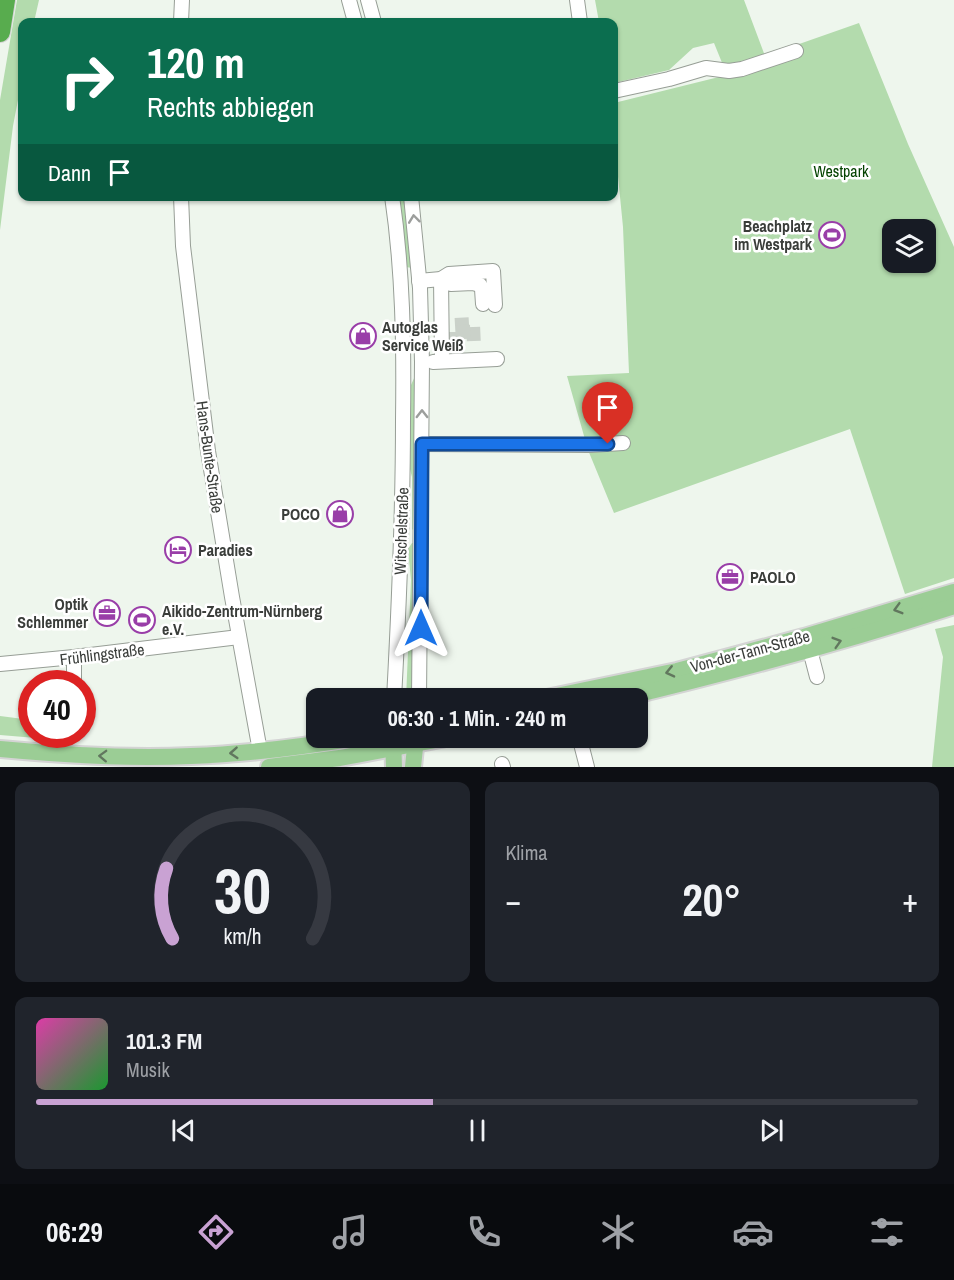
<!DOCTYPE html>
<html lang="de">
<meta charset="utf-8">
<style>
:root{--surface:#171b24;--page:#20242c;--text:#f1f3f6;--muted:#9ea1a6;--line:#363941;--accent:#c9a2d3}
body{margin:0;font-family:"Archivo Narrow",sans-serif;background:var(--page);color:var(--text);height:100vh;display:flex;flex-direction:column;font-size:22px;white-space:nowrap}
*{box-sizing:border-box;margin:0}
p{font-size:20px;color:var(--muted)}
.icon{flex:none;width:33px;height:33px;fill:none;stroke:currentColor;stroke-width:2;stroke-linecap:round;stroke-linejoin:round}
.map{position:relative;height:767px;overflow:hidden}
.drawer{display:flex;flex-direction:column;gap:15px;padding:15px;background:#0d0f14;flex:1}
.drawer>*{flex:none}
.top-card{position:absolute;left:18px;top:18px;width:600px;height:183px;border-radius:12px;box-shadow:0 2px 4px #0004;background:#0b6e4f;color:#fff;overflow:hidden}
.tools{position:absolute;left:882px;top:219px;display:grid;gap:12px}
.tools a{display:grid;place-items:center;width:54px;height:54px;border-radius:12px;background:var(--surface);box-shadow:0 2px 4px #0004;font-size:30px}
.speed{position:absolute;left:18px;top:670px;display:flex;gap:12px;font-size:30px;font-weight:700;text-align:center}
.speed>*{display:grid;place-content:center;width:78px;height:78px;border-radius:50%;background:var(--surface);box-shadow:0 2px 4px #0004;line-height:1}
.speed .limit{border:9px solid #d22;background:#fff;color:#111}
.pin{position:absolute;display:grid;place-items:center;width:51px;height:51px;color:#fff;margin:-62px -26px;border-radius:50% 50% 50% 0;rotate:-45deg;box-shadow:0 0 6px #0007}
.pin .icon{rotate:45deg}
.me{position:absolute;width:66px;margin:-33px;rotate:0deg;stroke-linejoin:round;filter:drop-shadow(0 0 4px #0008)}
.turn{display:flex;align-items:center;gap:21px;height:126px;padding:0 30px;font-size:27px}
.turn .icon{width:78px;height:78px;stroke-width:2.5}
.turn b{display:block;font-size:42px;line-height:51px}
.then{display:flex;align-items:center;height:57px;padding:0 30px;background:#0003;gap:12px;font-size:22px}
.big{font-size:45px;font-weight:700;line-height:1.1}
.drawer .widget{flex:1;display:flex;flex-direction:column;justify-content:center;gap:9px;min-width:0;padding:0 21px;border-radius:12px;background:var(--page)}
.drawer .dial{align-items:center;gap:0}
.dial svg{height:156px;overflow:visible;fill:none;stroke:var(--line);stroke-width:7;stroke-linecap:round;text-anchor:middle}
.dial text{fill:var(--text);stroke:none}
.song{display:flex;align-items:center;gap:18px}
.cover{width:72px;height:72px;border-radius:9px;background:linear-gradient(135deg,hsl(320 70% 55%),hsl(130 70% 35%))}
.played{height:6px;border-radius:3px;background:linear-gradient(90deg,var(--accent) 45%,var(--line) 45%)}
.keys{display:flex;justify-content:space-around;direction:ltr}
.heat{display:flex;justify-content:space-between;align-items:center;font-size:33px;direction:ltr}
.drawer .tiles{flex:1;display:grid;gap:15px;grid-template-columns:1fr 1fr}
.widget:last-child{grid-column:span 2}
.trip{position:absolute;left:306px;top:688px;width:342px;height:60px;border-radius:12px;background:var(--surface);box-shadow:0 2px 4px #0004;font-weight:700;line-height:60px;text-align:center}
.tab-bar{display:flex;height:96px;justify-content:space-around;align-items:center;background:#090b0e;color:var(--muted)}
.tab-bar .icon{width:42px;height:42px}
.tab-bar .selected{color:var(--accent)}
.tab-bar b{font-size:27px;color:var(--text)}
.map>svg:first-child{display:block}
.green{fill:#b3dbad;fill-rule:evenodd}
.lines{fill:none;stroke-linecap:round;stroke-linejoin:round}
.minor-tunnel{stroke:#cad1c9;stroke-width:14;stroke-dasharray:14 7;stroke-linecap:butt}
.minor-casing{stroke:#979e96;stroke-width:16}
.major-casing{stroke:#d4d4d4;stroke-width:20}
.highway-casing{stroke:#d4d4d4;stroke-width:22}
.minor{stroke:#fff;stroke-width:14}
.major{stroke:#9bcd95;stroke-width:16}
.highway{stroke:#58ac4e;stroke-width:20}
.oneway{stroke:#9c9e9c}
.oneway2{stroke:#61775e}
.route-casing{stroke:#114b97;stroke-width:15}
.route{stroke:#1a73e8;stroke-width:10}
.labels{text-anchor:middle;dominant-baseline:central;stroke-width:5;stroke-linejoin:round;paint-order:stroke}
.park-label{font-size:16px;fill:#044200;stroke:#fff}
.poi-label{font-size:16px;font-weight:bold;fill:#3a3d3a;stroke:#fff;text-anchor:start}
.street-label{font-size:16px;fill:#3a3d3a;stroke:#fff}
</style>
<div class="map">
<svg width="954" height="767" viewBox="0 0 954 767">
<rect width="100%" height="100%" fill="#eef6ed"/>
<g class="green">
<polygon points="17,0 39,0 34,22 22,22 22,79 13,126 0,230 0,100"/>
<path d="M595 0H744L765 56 859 23 908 144 954 247V578L905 594 850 429 614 513 588 450 567 376 629 373 623 227 614 136V103L727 75 714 43 693 48 669 70 614 83V22H599ZM892 230H926V262H892Z"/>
<polygon points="398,197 406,197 412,268 406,267"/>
<polygon points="415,376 417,377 416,530 414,531 412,529 412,477 409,465 410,393 411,385"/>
<polygon points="412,543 414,543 413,699 406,699 411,580 408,549"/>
<polygon points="954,625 954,767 932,767 943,657 935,629"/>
<polygon points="0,716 31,720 32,735 61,735 60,740 0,735"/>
</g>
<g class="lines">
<g class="minor-tunnel">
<polyline points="455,325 473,324 474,346"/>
<polyline points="463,325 464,346"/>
<polyline points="451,332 451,346"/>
</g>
<defs>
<g id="minor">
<polyline points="349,0 355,22"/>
<polyline points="368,0 374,22"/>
<polyline points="577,0 580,22"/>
<polyline points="181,22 182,0"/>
<polyline points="614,91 669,79 706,68 729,71 742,69 796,51"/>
<polyline points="181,196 183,246 208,451 232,597 260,751"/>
<path d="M392 196C403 271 404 345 403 420 403 513 399 606 394 699"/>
<polyline points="411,196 420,288 422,362 419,699"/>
<polyline points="419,281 441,279 449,274 493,271 495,305"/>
<polyline points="442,361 441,279 451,284 473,283 480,285 482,289 483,304"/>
<polyline points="433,362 497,359"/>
<polyline points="422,444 590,445 623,443"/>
<polyline points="810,650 817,677"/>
<polyline points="0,664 74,657 239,637"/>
<polyline points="74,684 74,657"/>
<polyline points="580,740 587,767"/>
<polyline points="502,764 503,767"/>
</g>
<g id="major">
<polyline points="542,699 677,671 804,637 954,592"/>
<path d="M618 699C731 672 843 642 954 606"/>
<polyline points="393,738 394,767"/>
<path d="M0 749C63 755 128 759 191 756 246 754 301 747 355 738"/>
<polyline points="269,767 340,758 446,738"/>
<polyline points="413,767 416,738"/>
</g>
<polyline id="highway" points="0,32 5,0"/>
</defs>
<use href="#minor" class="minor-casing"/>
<use href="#major" class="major-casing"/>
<use href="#highway" class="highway-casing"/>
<use href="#minor" class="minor"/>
<use href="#major" class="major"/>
<use href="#highway" class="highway"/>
</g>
<defs><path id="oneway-chevron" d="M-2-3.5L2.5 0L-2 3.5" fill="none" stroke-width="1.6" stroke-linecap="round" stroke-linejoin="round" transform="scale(1.5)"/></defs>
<g class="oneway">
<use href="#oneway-chevron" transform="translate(414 219) rotate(-97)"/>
<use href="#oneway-chevron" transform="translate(422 414) rotate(-90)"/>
</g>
<g class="oneway2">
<use href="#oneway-chevron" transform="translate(898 609) rotate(164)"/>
<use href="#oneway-chevron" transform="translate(837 642) rotate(-17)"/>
<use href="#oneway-chevron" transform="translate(670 672) rotate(167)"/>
<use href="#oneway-chevron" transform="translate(234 753) rotate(176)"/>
<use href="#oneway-chevron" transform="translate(103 756) rotate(-178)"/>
</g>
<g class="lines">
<defs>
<polyline id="route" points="421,628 422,444 608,444"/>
</defs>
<use href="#route" class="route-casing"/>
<use href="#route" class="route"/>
</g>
<defs>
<symbol id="stadium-ring" viewBox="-11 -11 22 22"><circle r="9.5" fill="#fff" stroke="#993ea8" stroke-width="1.5"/><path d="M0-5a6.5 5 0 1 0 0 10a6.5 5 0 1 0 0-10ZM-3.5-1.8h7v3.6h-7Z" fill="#993ea8"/></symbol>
<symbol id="shop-ring" viewBox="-11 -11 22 22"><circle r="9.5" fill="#fff" stroke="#993ea8" stroke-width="1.5"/><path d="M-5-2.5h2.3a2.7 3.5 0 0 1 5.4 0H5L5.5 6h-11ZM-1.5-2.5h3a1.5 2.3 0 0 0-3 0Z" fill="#993ea8"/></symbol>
<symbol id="hotel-ring" viewBox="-11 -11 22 22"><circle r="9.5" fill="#fff" stroke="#993ea8" stroke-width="1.5"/><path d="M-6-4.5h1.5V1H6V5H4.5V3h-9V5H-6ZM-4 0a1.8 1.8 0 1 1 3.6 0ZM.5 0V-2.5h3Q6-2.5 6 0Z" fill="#993ea8"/></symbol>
<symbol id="office-ring" viewBox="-11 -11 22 22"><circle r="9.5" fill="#fff" stroke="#993ea8" stroke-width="1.5"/><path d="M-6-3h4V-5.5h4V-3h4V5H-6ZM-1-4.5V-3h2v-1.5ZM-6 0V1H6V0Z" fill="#993ea8"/></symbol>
</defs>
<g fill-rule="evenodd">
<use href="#stadium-ring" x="817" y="220" width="30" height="30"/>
<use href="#shop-ring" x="348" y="321" width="30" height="30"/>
<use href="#shop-ring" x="325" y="499" width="30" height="30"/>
<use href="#hotel-ring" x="163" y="535" width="30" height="30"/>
<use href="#office-ring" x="715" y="562" width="30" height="30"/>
<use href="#office-ring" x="92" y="598" width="30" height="30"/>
<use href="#stadium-ring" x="127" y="605" width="30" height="30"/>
</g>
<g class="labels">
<g class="park-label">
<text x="841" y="171">Westpark</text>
</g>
<g class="poi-label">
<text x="812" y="226" text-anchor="end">Beachplatz<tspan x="812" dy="18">im Westpark</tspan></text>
<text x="382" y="327">Autoglas<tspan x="382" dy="18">Service Weiß</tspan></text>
<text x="320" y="514" text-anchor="end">POCO</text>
<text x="198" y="550">Paradies</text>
<text x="750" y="577">PAOLO</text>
<text x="88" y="604" text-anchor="end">Optik<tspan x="88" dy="18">Schlemmer</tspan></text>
<text x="162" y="611">Aikido-Zentrum-Nürnberg<tspan x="162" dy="18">e.V.</tspan></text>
</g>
<g class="street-label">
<text transform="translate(210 457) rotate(82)">Hans-Bunte-Straße</text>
<text transform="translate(401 531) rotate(-88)">Witschelstraße</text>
<text transform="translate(750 651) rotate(-15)">Von-der-Tann-Straße</text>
<text transform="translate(102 654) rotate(-7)">Frühlingstraße</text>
</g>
</g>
</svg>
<div class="tools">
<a><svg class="icon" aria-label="layers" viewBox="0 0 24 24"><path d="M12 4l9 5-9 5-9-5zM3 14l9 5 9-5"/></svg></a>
</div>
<div class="speed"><div class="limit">40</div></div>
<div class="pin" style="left:608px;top:444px;background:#d93025"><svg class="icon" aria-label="arrive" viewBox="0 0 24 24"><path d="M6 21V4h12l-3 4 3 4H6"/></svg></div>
<svg class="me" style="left:421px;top:628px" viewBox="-20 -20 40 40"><path d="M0-17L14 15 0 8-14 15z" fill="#1a73e8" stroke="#fff" stroke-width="4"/></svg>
<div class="trip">06:30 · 1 Min. · 240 m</div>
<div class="top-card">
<div class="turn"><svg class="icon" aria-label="right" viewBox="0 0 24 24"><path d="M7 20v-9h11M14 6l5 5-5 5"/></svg><div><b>120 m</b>Rechts abbiegen</div></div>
<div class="then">Dann<svg class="icon" aria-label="arrive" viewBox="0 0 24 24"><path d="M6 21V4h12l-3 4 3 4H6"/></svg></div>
</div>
</div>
<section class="drawer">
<div class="tiles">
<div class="widget dial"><svg viewBox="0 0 100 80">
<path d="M14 69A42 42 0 1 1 86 69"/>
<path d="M14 69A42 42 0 0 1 11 33" stroke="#c9a2d3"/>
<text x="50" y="56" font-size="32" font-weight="700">30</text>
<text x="50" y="72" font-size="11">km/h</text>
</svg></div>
<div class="widget"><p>Klima</p>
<div class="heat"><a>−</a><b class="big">20°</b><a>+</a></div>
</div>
<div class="widget">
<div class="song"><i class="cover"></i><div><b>101.3 FM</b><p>Musik</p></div></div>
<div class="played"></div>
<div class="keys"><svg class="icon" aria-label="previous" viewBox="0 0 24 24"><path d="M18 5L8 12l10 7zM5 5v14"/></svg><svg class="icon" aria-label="pause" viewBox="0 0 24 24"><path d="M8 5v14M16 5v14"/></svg><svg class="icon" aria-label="next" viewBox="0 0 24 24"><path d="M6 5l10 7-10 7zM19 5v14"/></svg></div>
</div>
</div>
</section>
<nav class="tab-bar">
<b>06:29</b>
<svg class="icon selected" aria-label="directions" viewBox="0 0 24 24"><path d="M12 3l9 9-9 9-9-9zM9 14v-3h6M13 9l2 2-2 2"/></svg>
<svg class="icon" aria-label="music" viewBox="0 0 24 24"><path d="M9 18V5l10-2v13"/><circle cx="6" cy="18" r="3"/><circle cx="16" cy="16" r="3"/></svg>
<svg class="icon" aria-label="phone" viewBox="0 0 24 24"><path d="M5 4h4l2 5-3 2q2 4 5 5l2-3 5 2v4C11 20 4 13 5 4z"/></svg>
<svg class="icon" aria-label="climate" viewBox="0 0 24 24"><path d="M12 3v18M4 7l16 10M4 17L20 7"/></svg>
<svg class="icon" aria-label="car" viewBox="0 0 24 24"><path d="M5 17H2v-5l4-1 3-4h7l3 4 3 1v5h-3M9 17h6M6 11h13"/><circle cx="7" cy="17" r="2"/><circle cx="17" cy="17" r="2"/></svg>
<svg class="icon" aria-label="filters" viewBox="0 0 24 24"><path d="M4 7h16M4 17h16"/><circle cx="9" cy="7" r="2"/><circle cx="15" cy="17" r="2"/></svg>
</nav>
